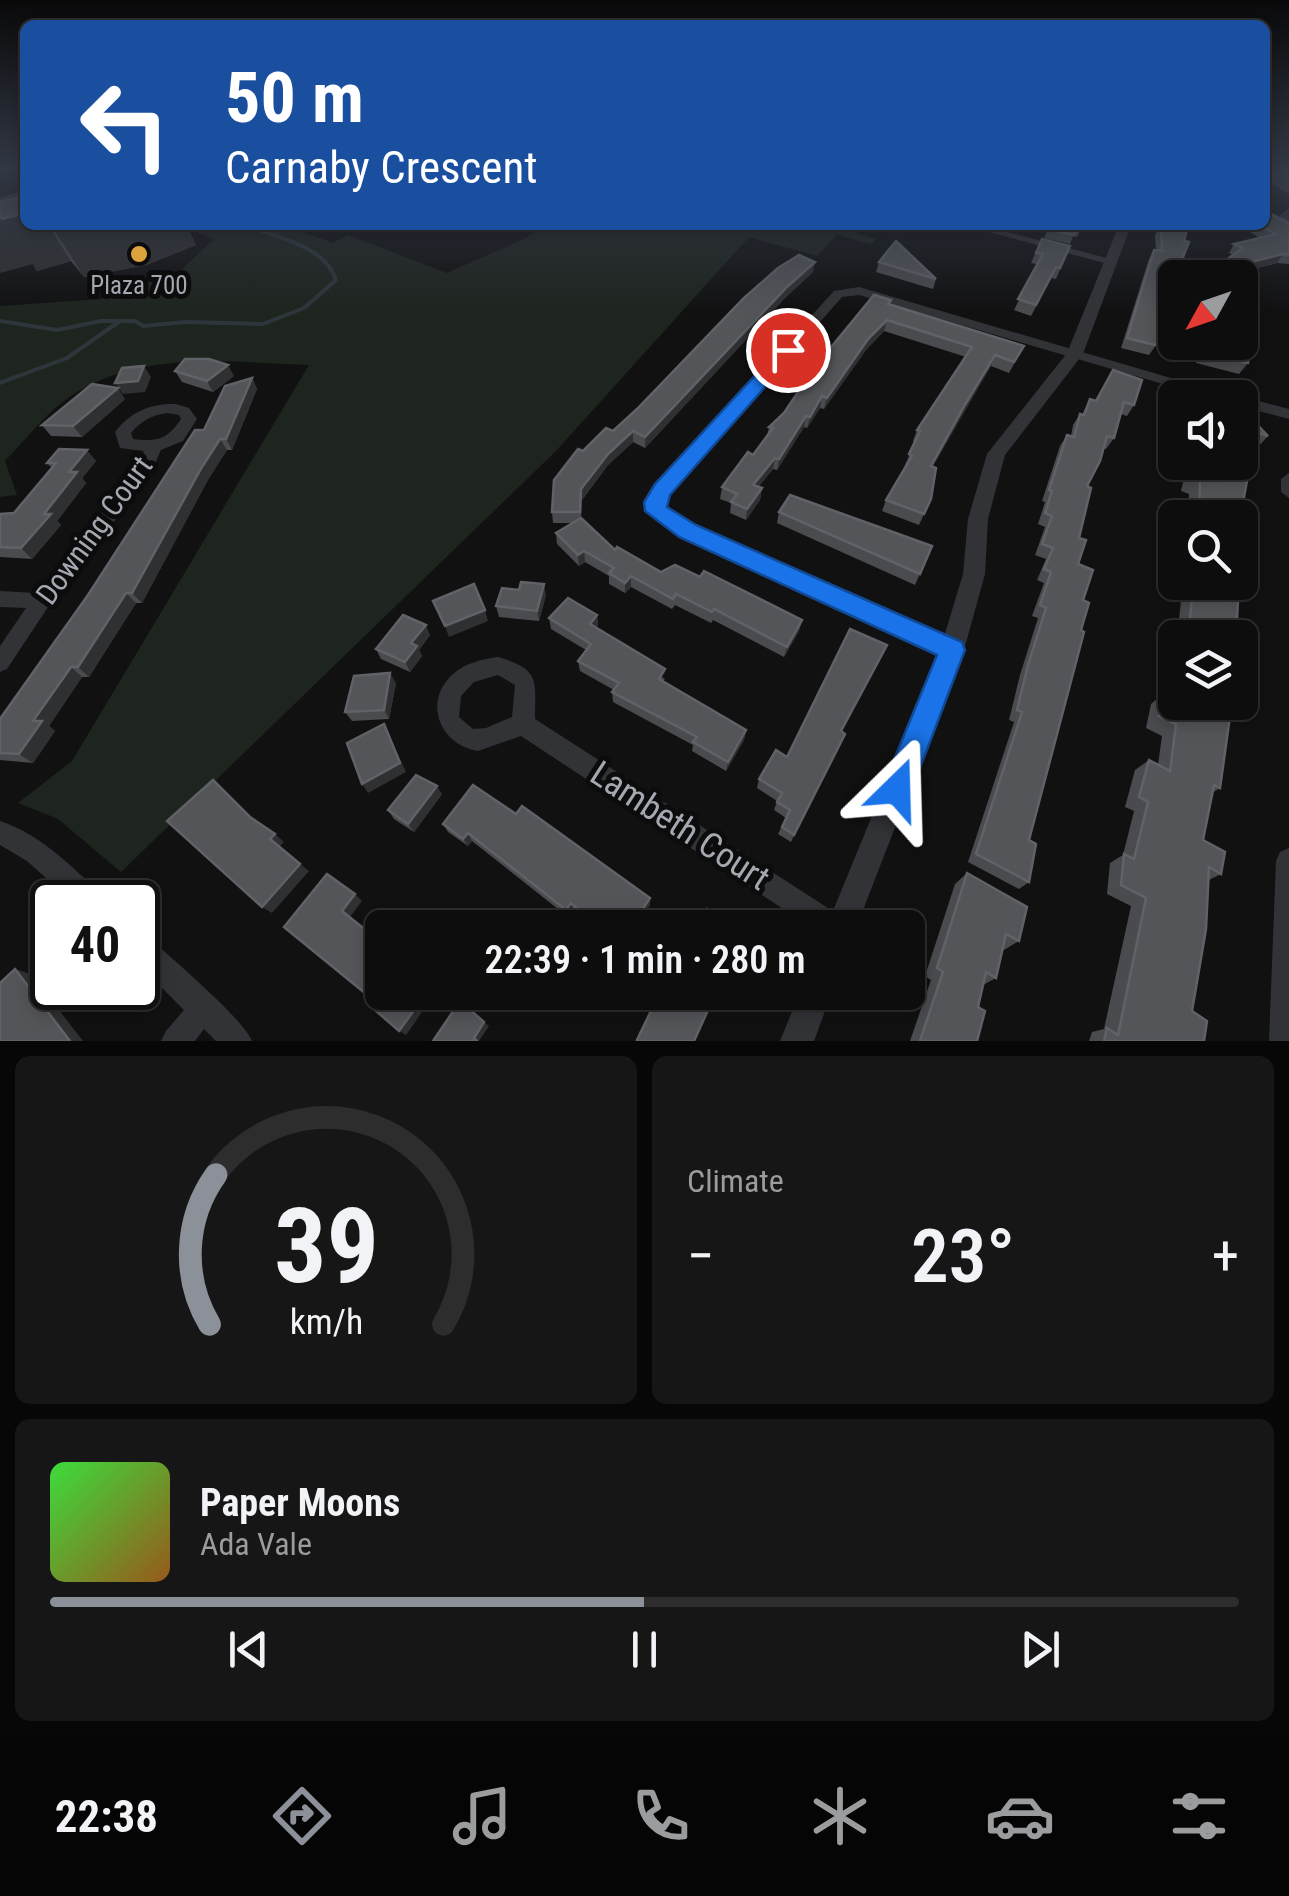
<!DOCTYPE html>
<meta charset="utf-8">
<style>
:root{--surface:#0d0d0e;--page:#161617;--text:#f1f3f6;--muted:#9a9c9e;--line:#2d2d2e;--accent:#8c9099}
body{margin:0;font-family:"Roboto Condensed",sans-serif;background:var(--page);color:var(--text);height:100vh;display:flex;flex-direction:column;font-size:38px;white-space:nowrap}
*{box-sizing:border-box;margin:0}
p{font-size:32px;color:var(--muted)}
.icon{flex:none;width:55px;height:55px;fill:none;stroke:currentColor;stroke-width:2;stroke-linecap:round;stroke-linejoin:round}
.map{position:relative;height:1041px;overflow:hidden}
.panel{display:flex;flex-direction:column;gap:15px;padding:15px;background:#070708;flex:1}
.panel>*{flex:none}
.guide{position:absolute;left:20px;top:20px;width:1250px;height:210px;border-radius:15px;box-shadow:0 5px 15px #0003,0 0 0 2px var(--line);background:#1a4fa0;color:#fff;overflow:hidden}
.needle{width:65px;rotate:230deg}
.buttons{position:absolute;left:1158px;top:260px;display:grid;gap:20px}
.buttons a{display:grid;place-items:center;width:100px;height:100px;border-radius:15px;background:var(--surface);box-shadow:0 5px 15px #0003,0 0 0 2px var(--line);font-size:50px}
.speed{position:absolute;left:30px;top:880px;display:flex;gap:20px;font-size:50px;font-weight:700;text-align:center}
.speed>*{display:grid;place-content:center;width:130px;height:130px;border-radius:50%;background:var(--surface);box-shadow:0 5px 15px #0003,0 0 0 2px var(--line);line-height:1}
.speed .limit{border:5px solid #111;border-radius:15px;background:#fff;color:#111}
.pin{position:absolute;display:grid;place-items:center;width:85px;height:85px;color:#fff;margin:-42px;border:5px solid #fff;border-radius:50%;box-shadow:0 2px 10px #0007}
.me{position:absolute;width:110px;margin:-55px;rotate:22deg;stroke-linejoin:round;filter:drop-shadow(0 0 8px #0008)}
.turn{display:flex;align-items:center;gap:35px;height:210px;padding:0 40px;font-size:45px}
.turn .icon{width:130px;height:130px;stroke-width:2.5}
.turn b{display:block;font-size:70px;line-height:85px}
.big{font-size:75px;font-weight:600;line-height:1.1}
.panel .widget{flex:1;display:flex;flex-direction:column;justify-content:center;gap:15px;min-width:0;padding:0 35px;border-radius:15px;background:var(--page)}
.panel .dial{align-items:center;gap:0}
.dial svg{height:260px;overflow:visible;fill:none;stroke:var(--line);stroke-width:7;stroke-linecap:round;text-anchor:middle}
.dial text{fill:var(--text);stroke:none}
.song{display:flex;align-items:center;gap:30px}
.cover{width:120px;height:120px;border-radius:15px;background:linear-gradient(135deg,hsl(120 70% 55%),hsl(30 70% 35%))}
.played{height:10px;border-radius:5px;background:linear-gradient(90deg,var(--accent) 50%,var(--line) 50%)}
.keys{display:flex;justify-content:space-around;direction:ltr}
.heat{display:flex;justify-content:space-between;align-items:center;font-size:55px;direction:ltr}
.panel .tiles{flex:1;display:grid;gap:15px;grid-template-columns:1fr 1fr}
.widget:last-child{grid-column:span 2}
.trip{position:absolute;left:365px;top:910px;width:560px;height:100px;border-radius:15px;background:var(--surface);box-shadow:0 5px 15px #0003,0 0 0 2px var(--line);font-weight:600;line-height:100px;text-align:center}
.menu{display:flex;height:160px;justify-content:space-around;align-items:center;background:#050506;color:var(--muted)}
.menu .icon{width:70px;height:70px}
.menu .active{color:var(--accent)}
.menu b{font-size:45px;color:var(--text)}
.map>svg:first-child{display:block}
.green{fill:#1e241e}
.lines{fill:none;stroke-linecap:round;stroke-linejoin:round}
.stream{stroke:#2e363b;stroke-width:4}
.minor{fill:#323337;fill-rule:evenodd}
.tertiary{fill:#323337;fill-rule:evenodd}
.secondary{fill:#414247;fill-rule:evenodd}
.wall{fill:#4a4b4e}
.shaded-wall{fill:#2f3032}
.building{fill:#535559;stroke:#606267;stroke-width:2.5}
.route{fill:#1a73e8;stroke:#114b97;stroke-width:2.5}
.poi-dot{fill:#dda33e;stroke:#0c0c0d;stroke-width:4}
.labels{text-anchor:middle;dominant-baseline:central;stroke-width:10;stroke-linejoin:round;paint-order:stroke}
.far-poi-label{font-size:25px;fill:#a4a8b1;stroke:#0c0c0d}
.street-label{font-size:30px;fill:#a4a8b1;stroke:#0c0c0d}
.near-street-label{font-size:35px;fill:#a4a8b1;stroke:#0c0c0d}
</style>
<div class="map">
<svg width="1289" height="1041" viewBox="0 0 1289 1041">
<rect width="100%" height="100%" fill="#111112"/>
<path class="green" d="M177 225H283L333 243 348 235 447 273 526 238 545 225H832L876 239 871 244 837 235 817 256 749 237 557 450 121 872 58 819 18 803 72 761 309 365C226 362 135 349 64 401 42 417 24 442 5 461L17 495 0 497V306L101 299 181 270 214 239Z"/>
<g class="lines">
<g class="stream">
<path d="M0 321 57 330 101 321H135L143 326 185 322 263 324 304 308 336 280C325 245 273 236 243 225"/>
<polyline points="0,383 67,358 120,321"/>
</g>
<g class="minor">
<polygon points="1289,208 1289,223 1279,216"/>
<path d="M925 225H962C954 231 933 231 925 225Z"/>
<polygon points="963,225 981,225 1118,261 1112,265"/>
<polygon points="859,287 1236,397 1240,396 1289,409 1289,419 1240,406 1240,398 1211,398 859,295 842,297 669,493 664,502 664,508 693,526 959,644 962,650 959,656 952,659 681,536 647,511 646,502 657,485 834,291"/>
<path d="M176 404 189 408 197 419 183 441 161 450 150 475 48 607 7 669 0 672V646L26 608 0 607V591L36 593 137 469 144 451 120 448 115 432C130 412 151 403 176 404ZM167 413 179 415 181 419C167 440 157 442 133 439L131 433C141 421 152 415 167 413Z"/>
<polygon points="1289,473 1289,498 1281,492 1281,479"/>
<path d="M498 657C541 670 535 680 535 719L845 919 849 928H812L521 736 478 751C440 745 422 702 453 674 465 663 483 659 498 657ZM498 675 515 685 512 717 486 728 473 729 459 717 461 696 474 682Z"/>
<path d="M0 821C41 835 69 864 100 893L104 902H73L27 861 0 845Z"/>
<polygon points="1289,848 1289,1041 1269,1041 1276,861 1280,852"/>
<path d="M138 933 148 936C171 959 241 1016 252 1041H216L204 1029 195 1041H161L166 1031 184 1010 138 964Z"/>
</g>
<g class="tertiary">
<polygon points="1119,225 1131,225 1083,354 1005,455 988,519 985,574 964,650 856,928 826,928 940,650 963,574 968,519 987,454 1067,353"/>
<polygon points="800,992 832,992 814,1041 780,1041"/>
</g>
<polygon class="secondary" points="25,190 25,199 0,207 0,198"/>
</g>
<g class="wall">
<polygon points="1265,167 1289,167 1289,194 1265,180"/>
<polygon points="1289,223 1289,264 1277,263 1221,278 1205,278 1208,273 1233,255 1229,253 1234,244 1260,238 1238,225"/>
<polygon points="25,225 186,225 196,245 146,265 84,277 71,261 37,271 33,264"/>
<polygon points="1050,225 1083,225 1077,237 1073,236 1070,244 1044,238"/>
<polygon points="1159,225 1188,225 1168,295 1159,341 1149,355 1121,348 1149,259 1154,250 1156,250 1155,236"/>
<polygon points="1042,239 1070,246 1056,279 1051,278 1031,316 1014,310 1037,264 1031,263"/>
<polygon points="879,262 936,279 933,289 876,272"/>
<polygon points="813,272 785,298 645,448 633,442 608,465 582,500 581,518 615,550 661,572 802,620 799,631 784,657 713,620 711,623 675,605 672,609 631,587 625,593 609,584 609,576 585,562 579,566 557,544 556,533 574,523 553,523 552,512 583,451 613,431"/>
<polygon points="891,300 890,305 1024,346 1009,373 991,366 962,414 932,467 931,499 919,525 882,511 886,500 906,466 905,465 915,442 913,441 917,430 966,357 884,331 866,350 824,409 820,408 807,428 804,427 777,470 773,469 758,487 762,488 760,500 746,520 730,513 731,503 720,499 722,487 753,455 767,436 769,427 784,413"/>
<polygon points="1202,342 1240,342 1248,363 1239,374 1196,363 1197,349"/>
<polygon points="1113,370 1134,405 1127,416 1121,414 1114,438 1106,449 1104,448 1087,486 1079,538 1078,564 1083,600 1081,630 1029,840 1029,882 1019,889 968,862 1014,722 1009,720 1020,675 1038,618 1032,616 1044,583 1037,580 1046,559 1035,555 1045,527 1038,524 1045,502 1042,501 1060,446 1067,435 1071,436 1073,425 1080,414 1082,415 1090,399 1096,401"/>
<polygon points="175,371 234,376 213,392 182,382"/>
<polygon points="252,378 257,389 232,450 227,450 209,478 142,603 136,603 89,677 82,677 49,726 55,731 33,763 0,760 0,719 204,430"/>
<polygon points="125,399 82,437 51,436 42,425"/>
<polygon points="1240,408 1268,436 1256,449 1245,446 1242,479 1248,549 1240,556 1240,518 1188,518 1189,494 1181,491 1188,462 1240,462"/>
<polygon points="96,461 82,478 86,483 57,521 61,525 32,559 0,557 0,514 14,513 52,468 47,463"/>
<polygon points="779,512 932,546 915,585 777,523"/>
<polygon points="1180,582 1239,582 1236,638 1177,638 1181,601 1176,598"/>
<polygon points="546,595 539,621 499,617 496,606"/>
<polygon points="597,615 598,625 596,628 665,679 663,681 746,730 744,740 726,771 692,751 693,745 613,702 612,692 614,690 580,671 578,661 586,650 551,629 549,618"/>
<polygon points="430,635 419,650 422,656 410,672 381,659 376,649"/>
<polygon points="1175,650 1175,702 1220,788 1212,793 1203,840 1221,874 1209,880 1192,1011 1204,1041 1089,1041 1092,1032 1104,1029 1131,906 1107,894 1110,863 1123,855 1134,811 1125,807 1135,770 1149,760 1158,765 1162,736 1146,728 1151,704 1163,694 1165,680 1172,673"/>
<polygon points="396,683 389,719 352,721 345,712"/>
<polygon points="842,732 791,842 778,834 786,818 774,810 777,801 757,788 759,779 787,757"/>
<polygon points="442,794 414,832 394,819 388,810"/>
<polygon points="516,814 650,898 650,905 634,928 593,928 573,910 568,917 472,841 468,846 448,832 443,824"/>
<polygon points="967,873 1019,941 1004,950 1003,949 996,978 983,985 978,1007 977,1041 910,1041 931,980 925,976 955,884"/>
</g>
<g class="shaded-wall">
<polygon points="25,213 25,225 48,225 71,261 37,271 33,264 0,273 0,214"/>
<polygon points="51,225 186,225 196,245 146,265 84,277"/>
<polygon points="1283,254 1277,263 1221,278 1205,278 1208,273"/>
<polygon points="815,262 813,272 785,298 645,448 645,437 787,287"/>
<polygon points="887,320 884,331 866,350 824,409 827,398 868,339"/>
<polygon points="995,355 991,366 927,477 966,403"/>
<polygon points="228,365 234,376 213,392 207,381"/>
<polygon points="144,366 151,377 145,392 123,394 115,383"/>
<polygon points="252,378 257,389 232,450 226,439"/>
<polygon points="118,388 125,399 82,437 73,426"/>
<polygon points="822,396 820,408 807,428 810,417"/>
<polygon points="806,416 804,427 777,470 779,459"/>
<polygon points="633,431 633,442 608,465 582,500 581,522 581,489 608,454"/>
<polygon points="220,439 227,450 209,478 142,603 132,593 202,467"/>
<polygon points="87,450 96,461 82,478 86,483 57,521 61,525 32,559 21,548 69,472"/>
<polygon points="775,458 773,469 751,496 753,485"/>
<polygon points="762,488 760,500 746,520 747,509"/>
<polygon points="584,551 585,562 579,566 578,555"/>
<polygon points="631,576 631,587 625,593 625,583"/>
<polygon points="544,584 546,595 539,621 537,611"/>
<polygon points="126,593 136,603 89,677 78,667"/>
<polygon points="485,610 488,621 449,637 445,626"/>
<polygon points="597,615 598,625 591,634 590,624"/>
<polygon points="802,620 799,631 784,657 787,647"/>
<polygon points="426,625 430,635 419,650 422,656 410,672 405,662 411,643"/>
<polygon points="71,667 82,677 49,726 55,731 33,763 19,754 33,721"/>
<polygon points="390,673 396,683 389,719 384,710"/>
<polygon points="384,724 406,772 368,793 362,784"/>
<polygon points="746,730 744,740 726,771 728,762"/>
<polygon points="437,786 442,794 414,832 408,824"/>
<polygon points="468,833 472,841 468,846 463,839"/>
<polygon points="275,834 284,842 279,847 270,839"/>
<polygon points="300,864 309,871 272,913 262,907"/>
<polygon points="355,894 362,901 350,917 342,911"/>
<polygon points="650,898 650,905 634,928 630,928"/>
<polygon points="571,903 573,910 568,917 566,910"/>
<polygon points="15,969 31,974 83,1041 70,1041"/>
<polygon points="427,992 436,992 406,1035 399,1031"/>
<polygon points="484,1022 489,1026 479,1041 477,1041 474,1038"/>
</g>
<g class="building">
<polygon points="1265,167 1289,167 1289,182 1265,168"/>
<polygon points="25,196 25,213 2,219 0,214 0,202"/>
<polygon points="1265,211 1289,223 1289,255 1283,254 1208,273 1243,248 1234,244 1276,234 1259,225 1265,225"/>
<polygon points="1050,225 1083,225 1081,228 1077,227 1074,235 1047,229"/>
<polygon points="1161,225 1188,225 1184,241 1189,242 1168,295 1171,293 1159,341 1155,345 1127,338 1154,250 1162,251"/>
<polygon points="1042,239 1070,246 1060,268 1056,267 1036,305 1018,299 1043,254 1036,253"/>
<polygon points="896,241 936,279 879,262"/>
<polygon points="799,255 815,262 787,287 645,437 633,431 608,454 581,489 580,512 552,512 554,480 578,449 583,451 606,428 613,431 637,409 744,298 778,268"/>
<polygon points="1240,280 1256,283 1248,363 1203,352 1204,342 1240,342"/>
<polygon points="874,295 891,300 888,304 1024,346 1014,362 995,355 966,403 931,466 936,468 931,499 924,514 886,500 912,456 909,454 920,431 917,430 972,347 887,320 868,339 827,398 822,396 810,417 806,416 779,459 775,458 753,485 762,488 747,509 731,502 737,494 722,487 748,452 753,455 773,428 769,427 784,413 814,368"/>
<polygon points="185,359 209,359 228,365 207,381 175,371"/>
<polygon points="144,366 138,381 115,383 122,368"/>
<polygon points="1113,370 1142,380 1134,405 1124,402 1114,438 1107,436 1100,461 1087,486 1091,488 1079,538 1086,540 1078,564 1093,570 1083,600 1089,603 1081,630 1084,632 1029,840 1036,844 1029,882 976,854 1022,712 1017,710 1028,665 1046,608 1040,605 1051,572 1044,569 1053,548 1042,544 1052,516 1045,513 1052,491 1049,490 1067,435 1074,437 1080,414 1084,415 1090,399 1096,401"/>
<polygon points="252,378 226,439 220,439 202,467 132,593 126,593 78,667 71,667 33,721 42,721 19,754 0,753 0,719 88,595 195,430 204,430 225,386"/>
<polygon points="92,384 118,388 73,426 42,425"/>
<polygon points="1188,393 1204,398 1187,398"/>
<polygon points="1240,408 1254,413 1251,418 1268,436 1247,429 1242,479 1247,481 1243,502 1247,503 1248,549 1241,547 1240,564 1240,518 1199,518 1200,480 1192,477 1195,462 1240,462"/>
<polygon points="59,449 87,450 69,472 77,472 44,514 51,514 21,548 0,547 0,514 14,513 56,463 47,463"/>
<polygon points="790,495 932,546 920,574 779,512"/>
<polygon points="581,518 615,550 617,547 661,572 675,565 700,577 704,571 802,620 787,647 714,609 712,612 676,594 673,599 631,576 625,583 609,573 614,568 584,551 578,555 556,533"/>
<polygon points="521,582 544,584 537,611 496,606 502,588 519,590"/>
<polygon points="1189,582 1239,582 1236,638 1188,638 1193,588 1188,586"/>
<polygon points="474,584 485,610 445,626 433,601"/>
<polygon points="568,598 597,615 590,624 665,669 659,679 746,730 728,762 693,742 697,737 612,692 619,683 578,661 591,644 549,618"/>
<polygon points="403,615 426,625 411,643 417,646 405,662 376,649"/>
<polygon points="850,629 887,645 841,731 845,734 794,835 782,827 790,810 777,802 782,793 759,779 776,750 787,757"/>
<polygon points="390,673 384,710 345,712 354,676"/>
<polygon points="1175,688 1175,702 1232,702 1220,788 1214,785 1203,840 1225,852 1221,874 1209,867 1206,929 1192,1011 1207,1021 1204,1041 1104,1041 1107,1028 1118,1035 1146,898 1121,885 1124,854 1134,859 1148,802 1139,797 1149,760 1170,771 1176,724 1159,716 1164,693 1174,697"/>
<polygon points="384,724 400,763 362,784 347,743"/>
<polygon points="416,775 437,786 408,824 388,810"/>
<polygon points="213,780 250,817 275,834 270,839 300,864 262,907 167,821"/>
<polygon points="473,785 516,814 522,806 650,898 630,928 599,928 571,903 566,910 468,833 463,839 443,824"/>
<polygon points="967,873 1027,907 1019,941 1006,934 996,978 986,972 978,1007 985,1011 977,1041 920,1041 943,972 937,968"/>
<polygon points="327,874 355,894 342,911 382,943 382,992 427,992 399,1031 367,1003 371,998 284,927"/>
<polygon points="707,909 732,928 695,928"/>
<polygon points="15,969 70,1041 0,1041 0,983"/>
<polygon points="660,992 713,992 706,1006 709,1008 694,1041 639,1041 637,1040"/>
<polygon points="460,1001 484,1022 474,1038 477,1041 433,1041"/>
</g>
<linearGradient id="sky" x2="0" y2="1"><stop stop-color="#09090a"/><stop offset="0.54" stop-color="#323844"/><stop offset="1" stop-color="#323844" stop-opacity="0"/></linearGradient>
<rect width="1289" height="312" fill="url(#sky)"/>
<polygon class="route" points="788,345 794,346 794,354 670,495 667,507 696,525 962,642 965,650 912,789 908,799 897,804 886,799 882,789 937,655 679,537 645,511 644,502 655,484 782,346"/>
<circle class="poi-dot" cx="139" cy="254" r="10"/>
<g class="labels">
<g class="far-poi-label">
<text x="139" y="285">Plaza 700</text>
</g>
<g class="street-label">
<text transform="translate(94 530) rotate(-54)">Downing Court</text>
</g>
<g class="near-street-label">
<text transform="translate(680 826) rotate(33)">Lambeth Court</text>
</g>
</g>
</svg>
<div class="buttons">
<a><svg class="needle" viewBox="-14 -14 28 28"><path d="M0-13l5 13h-10z" fill="#e53935"/><path d="M0 13l5-13h-10z" fill="#9a9c9e"/></svg></a>
<a><svg class="icon" aria-label="sound" viewBox="0 0 24 24"><path d="M4 9h4l5-4v14l-5-4H4zM17 9q2 3 0 6"/></svg></a>
<a><svg class="icon" aria-label="search" viewBox="0 0 24 24"><circle cx="10" cy="10" r="6"/><path d="M15 15l6 6"/></svg></a>
<a><svg class="icon" aria-label="layers" viewBox="0 0 24 24"><path d="M12 4l9 5-9 5-9-5zM3 14l9 5 9-5"/></svg></a>
</div>
<div class="speed"><div class="limit">40</div></div>
<div class="pin" style="left:788px;top:350px;background:#d93025"><svg class="icon" aria-label="arrive" viewBox="0 0 24 24"><path d="M6 21V4h12l-3 4 3 4H6"/></svg></div>
<svg class="me" style="left:897px;top:789px" viewBox="-20 -20 40 40"><path d="M0-17L14 15 0 8-14 15z" fill="#1a73e8" stroke="#fff" stroke-width="4"/></svg>
<div class="trip">22:39 · 1 min · 280 m</div>
<div class="guide">
<div class="turn"><svg class="icon" aria-label="left" viewBox="0 0 24 24"><path d="M17 20v-9H6M10 6l-5 5 5 5"/></svg><div><b>50 m</b>Carnaby Crescent</div></div>
</div>
</div>
<section class="panel">
<div class="tiles">
<div class="widget dial"><svg viewBox="0 0 100 80">
<path d="M14 69A42 42 0 1 1 86 69"/>
<path d="M14 69A42 42 0 0 1 16 23" stroke="#8c9099"/>
<text x="50" y="56" font-size="32" font-weight="700">39</text>
<text x="50" y="72" font-size="11">km/h</text>
</svg></div>
<div class="widget"><p>Climate</p>
<div class="heat"><a>−</a><b class="big">23°</b><a>+</a></div>
</div>
<div class="widget">
<div class="song"><i class="cover"></i><div><b>Paper Moons</b><p>Ada Vale</p></div></div>
<div class="played"></div>
<div class="keys"><svg class="icon" aria-label="previous" viewBox="0 0 24 24"><path d="M18 5L8 12l10 7zM5 5v14"/></svg><svg class="icon" aria-label="pause" viewBox="0 0 24 24"><path d="M8 5v14M16 5v14"/></svg><svg class="icon" aria-label="next" viewBox="0 0 24 24"><path d="M6 5l10 7-10 7zM19 5v14"/></svg></div>
</div>
</div>
</section>
<nav class="menu">
<b>22:38</b>
<svg class="icon active" aria-label="directions" viewBox="0 0 24 24"><path d="M12 3l9 9-9 9-9-9zM9 14v-3h6M13 9l2 2-2 2"/></svg>
<svg class="icon" aria-label="music" viewBox="0 0 24 24"><path d="M9 18V5l10-2v13"/><circle cx="6" cy="18" r="3"/><circle cx="16" cy="16" r="3"/></svg>
<svg class="icon" aria-label="phone" viewBox="0 0 24 24"><path d="M5 4h4l2 5-3 2q2 4 5 5l2-3 5 2v4C11 20 4 13 5 4z"/></svg>
<svg class="icon" aria-label="climate" viewBox="0 0 24 24"><path d="M12 3v18M4 7l16 10M4 17L20 7"/></svg>
<svg class="icon" aria-label="car" viewBox="0 0 24 24"><path d="M5 17H2v-5l4-1 3-4h7l3 4 3 1v5h-3M9 17h6M6 11h13"/><circle cx="7" cy="17" r="2"/><circle cx="17" cy="17" r="2"/></svg>
<svg class="icon" aria-label="filters" viewBox="0 0 24 24"><path d="M4 7h16M4 17h16"/><circle cx="9" cy="7" r="2"/><circle cx="15" cy="17" r="2"/></svg>
</nav>
